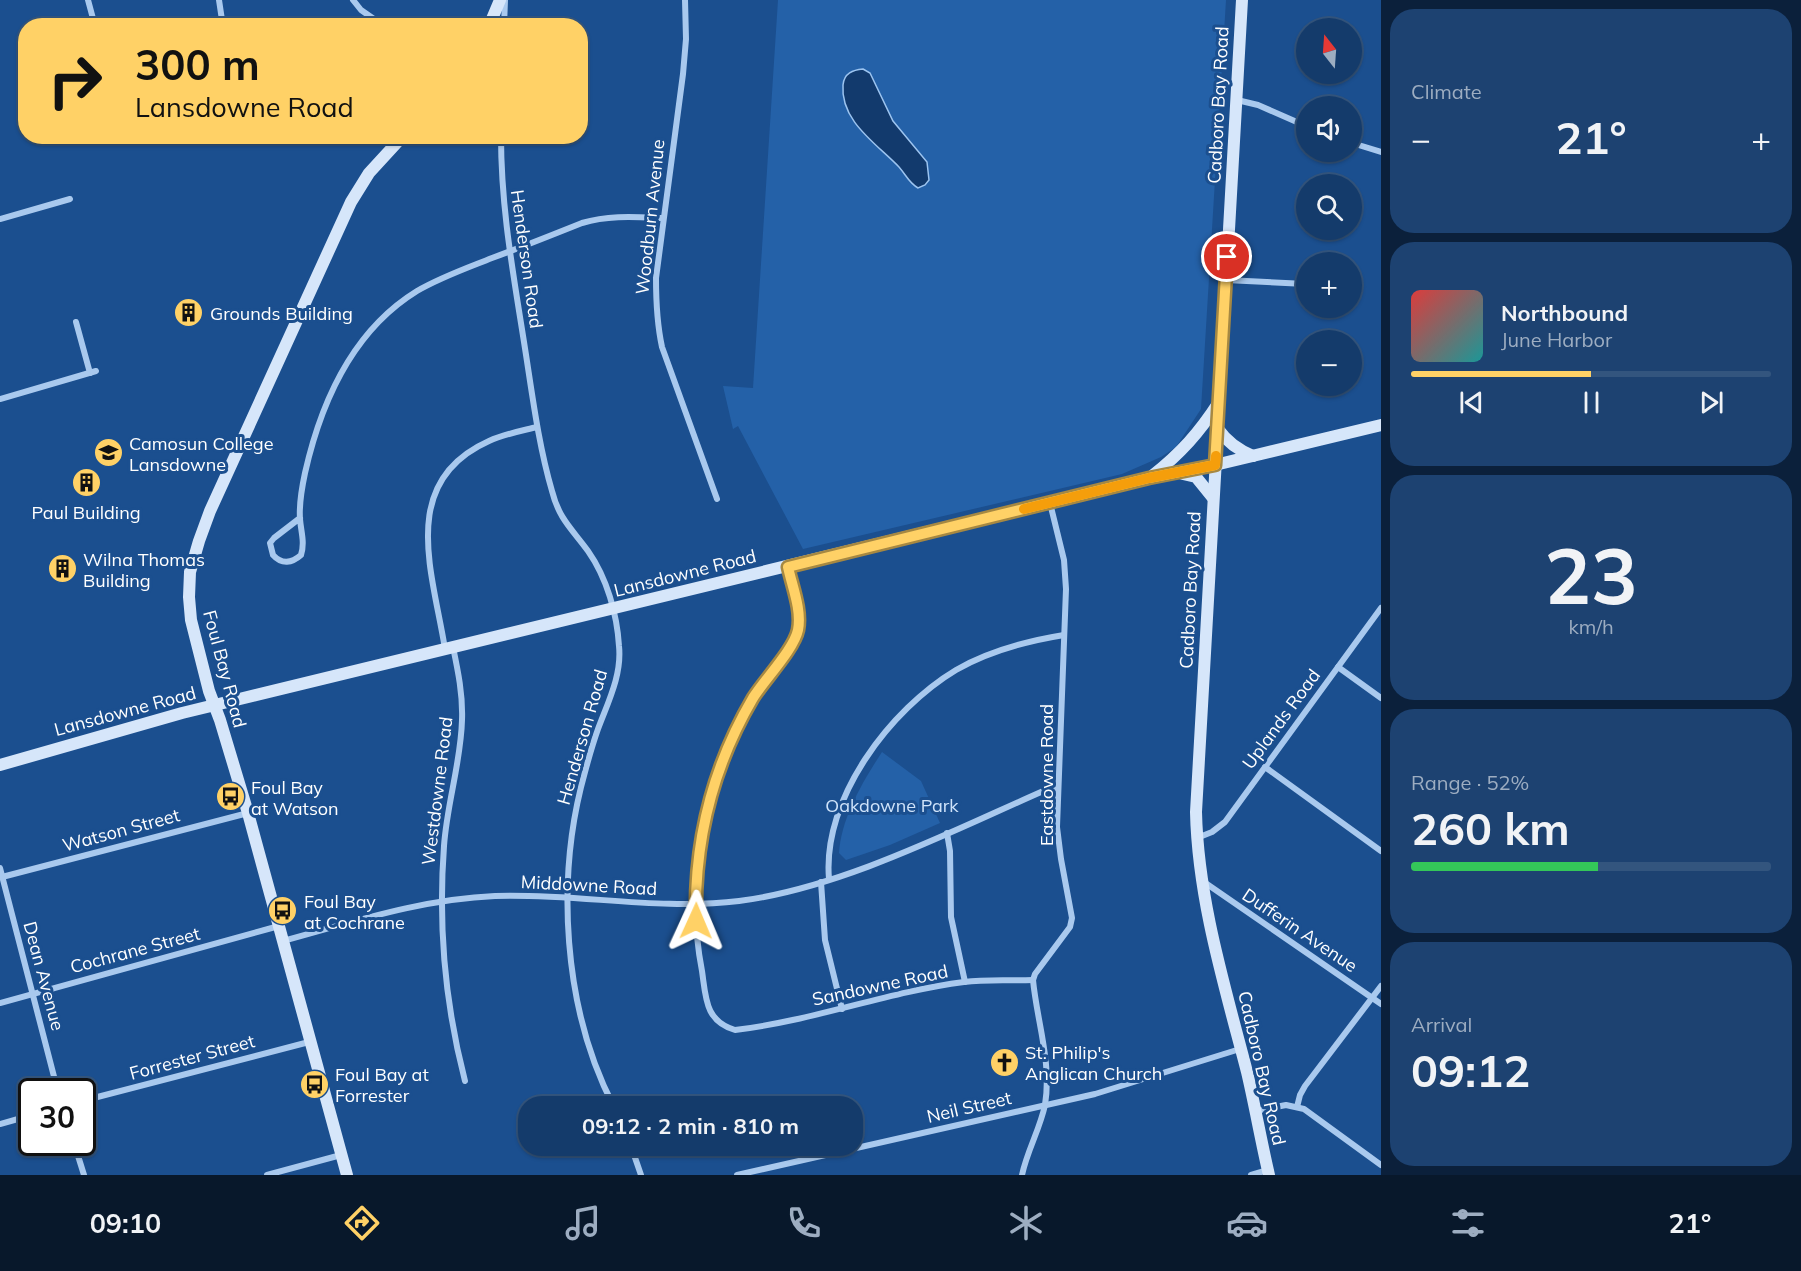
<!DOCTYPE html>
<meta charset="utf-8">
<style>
:root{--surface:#143b6b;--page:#1d4271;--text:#f1f3f6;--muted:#9dadc1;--line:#33557e;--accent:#ffd166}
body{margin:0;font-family:Mulish,sans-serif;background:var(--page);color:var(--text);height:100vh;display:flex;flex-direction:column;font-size:22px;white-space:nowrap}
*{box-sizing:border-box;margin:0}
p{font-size:20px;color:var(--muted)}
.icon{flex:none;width:33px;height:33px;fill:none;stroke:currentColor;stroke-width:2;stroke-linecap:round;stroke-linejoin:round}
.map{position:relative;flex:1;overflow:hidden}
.side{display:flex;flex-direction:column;gap:9px;padding:9px;background:#0b203b;width:420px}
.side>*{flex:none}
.top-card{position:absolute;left:18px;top:18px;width:570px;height:126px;border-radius:24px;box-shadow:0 2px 4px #0004,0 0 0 2px var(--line);background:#ffd166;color:#111;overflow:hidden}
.needle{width:39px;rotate:343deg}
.fabs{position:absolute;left:1296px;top:18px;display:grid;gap:12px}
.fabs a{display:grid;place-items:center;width:66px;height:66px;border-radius:50%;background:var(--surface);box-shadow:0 2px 4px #0004,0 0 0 2px var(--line);font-size:30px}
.speed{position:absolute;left:18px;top:1078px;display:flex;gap:12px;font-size:30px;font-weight:700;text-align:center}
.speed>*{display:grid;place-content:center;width:78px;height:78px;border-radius:50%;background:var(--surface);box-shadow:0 2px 4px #0004,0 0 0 2px var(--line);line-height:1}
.speed .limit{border:3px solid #111;border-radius:9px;background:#fff;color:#111}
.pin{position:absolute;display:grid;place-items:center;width:51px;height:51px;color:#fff;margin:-26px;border:3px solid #fff;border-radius:50%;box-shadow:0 2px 6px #0007}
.me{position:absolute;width:66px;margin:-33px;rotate:1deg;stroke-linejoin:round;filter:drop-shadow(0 0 4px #0008)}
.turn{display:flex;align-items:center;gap:21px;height:126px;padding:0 18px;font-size:27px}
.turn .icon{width:78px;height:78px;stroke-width:2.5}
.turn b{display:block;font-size:42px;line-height:51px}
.big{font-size:45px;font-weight:700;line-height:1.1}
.side .tile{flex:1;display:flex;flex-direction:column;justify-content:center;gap:9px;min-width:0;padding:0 21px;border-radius:24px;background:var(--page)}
.side .dial{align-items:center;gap:0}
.dial b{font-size:78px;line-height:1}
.song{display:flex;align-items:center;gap:18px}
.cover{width:72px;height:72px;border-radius:9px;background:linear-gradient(135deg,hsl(0 70% 55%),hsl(180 70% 35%))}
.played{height:6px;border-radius:3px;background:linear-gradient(90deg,var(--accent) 50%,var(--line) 50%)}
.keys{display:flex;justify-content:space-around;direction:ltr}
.heat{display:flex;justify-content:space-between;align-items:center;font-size:33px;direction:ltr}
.charge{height:9px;border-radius:4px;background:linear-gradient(90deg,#34c759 52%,var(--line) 0)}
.trip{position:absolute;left:518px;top:1096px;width:345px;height:60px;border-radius:24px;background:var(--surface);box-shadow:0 2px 4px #0004,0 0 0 2px var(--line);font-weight:700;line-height:60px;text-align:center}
.tab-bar{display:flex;height:96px;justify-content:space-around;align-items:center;background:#08182b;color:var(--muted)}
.tab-bar .icon{width:42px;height:42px}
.tab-bar .selected{color:var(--accent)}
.tab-bar b{font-size:27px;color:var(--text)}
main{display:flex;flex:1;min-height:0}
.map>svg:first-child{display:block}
.green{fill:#2461a8}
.water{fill:#123a6d;stroke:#9cc4f0;stroke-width:1.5}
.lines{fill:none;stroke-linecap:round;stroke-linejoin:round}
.street{stroke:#a9c9ee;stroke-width:6}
.secondary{stroke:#d6e6fa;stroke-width:12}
.route-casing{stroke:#a68842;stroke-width:15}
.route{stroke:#ffd166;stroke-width:10}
.slow{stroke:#f59e0b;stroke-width:10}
.labels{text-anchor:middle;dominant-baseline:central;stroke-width:6;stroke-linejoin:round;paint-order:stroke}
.street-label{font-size:18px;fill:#fff;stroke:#1b4f8f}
.poi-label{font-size:18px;fill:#fff;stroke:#1b4f8f;text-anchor:start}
.park-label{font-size:18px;fill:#cfe3fa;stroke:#1b4f8f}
</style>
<main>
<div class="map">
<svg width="1381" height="1175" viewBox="0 0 1381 1175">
<rect width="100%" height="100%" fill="#1b4f8f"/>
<g class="green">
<polygon points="778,0 1226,0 1201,409 1176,447 1161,457 1122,474 803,549 738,426 733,429 723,386 753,388"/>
<path d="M882 752 921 781 940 823 890 845 846 860 839 853C841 818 863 781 882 752Z"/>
</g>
<path class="water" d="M863 69 870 73 893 121 927 162 929 180 925 185 918 188C909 183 906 175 899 167 877 144 840 121 843 85 844 73 853 70 863 69Z"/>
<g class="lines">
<g class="street">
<polyline points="88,0 95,26"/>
<polyline points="353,0 361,10 384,26"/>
<path d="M685 0 686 39 683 74 656 278C656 302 657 324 662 347L717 499"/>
<polyline points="209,26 222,20 219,0"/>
<polyline points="504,26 505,0"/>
<polyline points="1237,100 1258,105 1306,126"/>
<polyline points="383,136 394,144"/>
<path d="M501 136C501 208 513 272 524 342 532 392 538 443 552 491 559 519 572 529 588 551 607 578 617 614 619 646 622 675 608 702 598 729 593 743 589 757 585 772 555 878 563 1009 614 1107"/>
<polyline points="1352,143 1381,152"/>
<polyline points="0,219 70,199"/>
<polyline points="1226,280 1306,284"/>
<polyline points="76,322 90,373"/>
<polyline points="0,399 96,371"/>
<path d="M300 518 274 538 270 543 273 555C282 565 292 563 301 555 305 542 301 532 300 519 299 505 302 487 305 473 321 402 352 331 417 291 441 277 467 268 492 258 522 247 552 235 582 223 609 215 635 217 663 218"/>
<path d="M788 567C793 587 803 613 797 634 790 654 763 682 751 702 705 784 684 878 702 971 706 998 705 1021 735 1030 812 1021 887 992 964 982 987 979 1010 981 1033 980"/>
<path d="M453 647C458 671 463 695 462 720 461 762 447 803 444 846 438 926 445 1004 465 1081"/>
<path d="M445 649C433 573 397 482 489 441 504 434 521 431 537 427"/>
<polyline points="1338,667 1381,698"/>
<polyline points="1265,767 1381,851"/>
<polyline points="947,833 950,851 951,917 965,982"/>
<polyline points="1197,838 1212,832 1225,822 1381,608"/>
<polyline points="0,868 58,1092"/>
<polyline points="2,877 248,813"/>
<path d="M829 879C822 798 891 709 956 670 989 651 1027 641 1064 635"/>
<polyline points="821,882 825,940 842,1009"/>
<polyline points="1204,882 1381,1004"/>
<path d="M283 941C353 922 422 899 495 896 577 893 658 911 739 901 840 888 948 833 1041 792L1058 787"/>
<polyline points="0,1003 279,926"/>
<polyline points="82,1101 309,1042"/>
<polyline points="1297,1107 1300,1095 1305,1086 1381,986"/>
<polyline points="1255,1111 1286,1105 1304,1109 1381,1165"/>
<polyline points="0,1124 32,1115"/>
<polyline points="74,1143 84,1175"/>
<polyline points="631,1146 641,1175"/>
<polyline points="267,1175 341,1155"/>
<polyline points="737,1175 1095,1094 1240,1049"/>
<path d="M1022 1175C1027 1151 1040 1129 1045 1105 1052 1062 1037 1022 1033 980L1035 974 1070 927 1072 918 1061 859 1057 827 1066 589 1064 560 1050 503"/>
<polyline points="1251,1175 1268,1170"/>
</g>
<g class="secondary">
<path d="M1242 0 1196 812C1198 900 1225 987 1247 1072 1255 1106 1261 1141 1269 1175"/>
<polyline points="489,26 500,0"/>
<path d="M1218 429C1227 442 1238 450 1253 456"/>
<polyline points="1183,474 1196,477 1213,498"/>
<path d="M1152 476C1181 453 1199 433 1219 402"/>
<polyline points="0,765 182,713 1149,478 1215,465 1381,425"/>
<polyline points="347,1175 248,813 220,720 209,691 191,620 189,597 190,572 199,541 210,511 351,202 369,173 403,136"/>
</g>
</g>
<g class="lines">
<defs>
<path id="route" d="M696 921C694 842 713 766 753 698 765 679 794 649 798 630 802 610 792 586 788 567L1149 478 1215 465 1227 257"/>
</defs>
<use href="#route" class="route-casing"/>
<use href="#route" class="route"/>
<polyline class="slow" points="1024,509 1149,478 1215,465 1216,456"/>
</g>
<defs>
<symbol id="building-disc" viewBox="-11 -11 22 22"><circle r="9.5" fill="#ffd166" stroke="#1b4f8f"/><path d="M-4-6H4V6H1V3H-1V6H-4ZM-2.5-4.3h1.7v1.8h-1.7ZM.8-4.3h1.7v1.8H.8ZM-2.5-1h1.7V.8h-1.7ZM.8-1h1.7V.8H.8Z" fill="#111"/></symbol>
<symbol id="university-disc" viewBox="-11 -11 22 22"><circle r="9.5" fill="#ffd166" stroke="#1b4f8f"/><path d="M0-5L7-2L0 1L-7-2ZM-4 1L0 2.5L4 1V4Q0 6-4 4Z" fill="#111"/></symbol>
<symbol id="bus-disc" viewBox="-11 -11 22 22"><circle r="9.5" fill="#ffd166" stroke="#1b4f8f"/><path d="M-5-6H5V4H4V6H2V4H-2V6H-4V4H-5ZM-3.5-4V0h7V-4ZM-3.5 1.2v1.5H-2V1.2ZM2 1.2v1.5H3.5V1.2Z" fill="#111"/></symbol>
<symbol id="church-disc" viewBox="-11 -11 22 22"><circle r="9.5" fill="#ffd166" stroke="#1b4f8f"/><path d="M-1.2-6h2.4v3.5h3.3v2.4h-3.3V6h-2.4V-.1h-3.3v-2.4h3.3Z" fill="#111"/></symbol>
</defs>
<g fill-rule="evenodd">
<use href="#building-disc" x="172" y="296" width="33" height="33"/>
<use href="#university-disc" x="92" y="436" width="33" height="33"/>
<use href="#building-disc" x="70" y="466" width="33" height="33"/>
<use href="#building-disc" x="46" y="552" width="33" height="33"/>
<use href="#bus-disc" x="214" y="780" width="33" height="33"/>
<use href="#bus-disc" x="266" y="894" width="33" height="33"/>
<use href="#church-disc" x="988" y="1046" width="33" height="33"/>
<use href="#bus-disc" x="298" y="1068" width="33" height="33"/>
</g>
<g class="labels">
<g class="street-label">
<text transform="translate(1218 105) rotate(-87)">Cadboro Bay Road</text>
<text transform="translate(650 217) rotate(-84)">Woodburn Avenue</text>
<text transform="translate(527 259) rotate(82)">Henderson Road</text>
<text transform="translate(685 573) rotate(-14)">Lansdowne Road</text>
<text transform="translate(1190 590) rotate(-87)">Cadboro Bay Road</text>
<text transform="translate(225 669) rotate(75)">Foul Bay Road</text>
<text transform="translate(125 711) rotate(-15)">Lansdowne Road</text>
<text transform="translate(1281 719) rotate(-54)">Uplands Road</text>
<text transform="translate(582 737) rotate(-74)">Henderson Road</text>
<text transform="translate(1046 775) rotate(-90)">Eastdowne Road</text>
<text transform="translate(437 791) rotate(-83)">Westdowne Road</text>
<text transform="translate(121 830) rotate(-15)">Watson Street</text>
<text transform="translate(589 885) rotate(3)">Middowne Road</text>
<text transform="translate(1300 930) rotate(34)">Dufferin Avenue</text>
<text transform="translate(135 950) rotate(-15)">Cochrane Street</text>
<text transform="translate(44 976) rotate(75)">Dean Avenue</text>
<text transform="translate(880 985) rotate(-12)">Sandowne Road</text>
<text transform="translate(192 1057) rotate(-15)">Forrester Street</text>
<text transform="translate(1262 1068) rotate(77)">Cadboro Bay Road</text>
<text transform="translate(969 1107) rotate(-13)">Neil Street</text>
</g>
<g class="poi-label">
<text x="210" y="313">Grounds Building</text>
<text x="129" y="443">Camosun College<tspan x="129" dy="21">Lansdowne</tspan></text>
<text x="86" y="512" text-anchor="middle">Paul Building</text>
<text x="83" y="559">Wilna Thomas<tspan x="83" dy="21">Building</tspan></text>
<text x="251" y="787">Foul Bay<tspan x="251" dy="21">at Watson</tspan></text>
<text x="304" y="901">Foul Bay<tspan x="304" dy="21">at Cochrane</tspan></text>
<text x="1025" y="1052">St. Philip's<tspan x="1025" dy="21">Anglican Church</tspan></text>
<text x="335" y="1074">Foul Bay at<tspan x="335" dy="21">Forrester</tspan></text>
</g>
<g class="park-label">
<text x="892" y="805">Oakdowne Park</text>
</g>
</g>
</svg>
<div class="fabs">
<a><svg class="needle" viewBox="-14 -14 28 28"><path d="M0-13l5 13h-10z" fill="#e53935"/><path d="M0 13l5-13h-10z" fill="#9dadc1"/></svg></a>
<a><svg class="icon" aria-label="sound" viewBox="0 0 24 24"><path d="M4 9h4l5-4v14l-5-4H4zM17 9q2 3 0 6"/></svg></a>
<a><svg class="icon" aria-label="search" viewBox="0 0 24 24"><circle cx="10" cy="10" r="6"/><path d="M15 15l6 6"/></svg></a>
<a>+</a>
<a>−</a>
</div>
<div class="speed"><div class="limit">30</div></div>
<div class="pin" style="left:1227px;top:257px;background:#d93025"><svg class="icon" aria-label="arrive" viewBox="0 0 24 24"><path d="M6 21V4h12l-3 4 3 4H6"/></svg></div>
<svg class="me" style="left:696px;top:921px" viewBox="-20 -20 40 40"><path d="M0-17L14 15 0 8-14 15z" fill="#ffd166" stroke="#fff" stroke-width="4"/></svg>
<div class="trip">09:12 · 2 min · 810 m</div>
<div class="top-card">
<div class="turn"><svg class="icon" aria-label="right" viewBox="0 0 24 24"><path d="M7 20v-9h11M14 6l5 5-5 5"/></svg><div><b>300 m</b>Lansdowne Road</div></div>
</div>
</div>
<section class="side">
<div class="tile"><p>Climate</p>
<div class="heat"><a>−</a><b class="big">21°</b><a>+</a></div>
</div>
<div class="tile">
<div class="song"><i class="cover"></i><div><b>Northbound</b><p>June Harbor</p></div></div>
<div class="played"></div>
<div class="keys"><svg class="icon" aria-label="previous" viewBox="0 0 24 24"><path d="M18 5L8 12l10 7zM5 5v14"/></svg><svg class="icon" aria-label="pause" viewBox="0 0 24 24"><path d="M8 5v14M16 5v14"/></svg><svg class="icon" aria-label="next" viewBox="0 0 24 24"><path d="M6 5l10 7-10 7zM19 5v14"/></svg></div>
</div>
<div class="tile dial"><b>23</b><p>km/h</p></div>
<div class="tile"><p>Range · 52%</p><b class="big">260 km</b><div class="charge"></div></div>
<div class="tile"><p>Arrival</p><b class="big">09:12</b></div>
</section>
</main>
<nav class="tab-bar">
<b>09:10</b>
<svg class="icon selected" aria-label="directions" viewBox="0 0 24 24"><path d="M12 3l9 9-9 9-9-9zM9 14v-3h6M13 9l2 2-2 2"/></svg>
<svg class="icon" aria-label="music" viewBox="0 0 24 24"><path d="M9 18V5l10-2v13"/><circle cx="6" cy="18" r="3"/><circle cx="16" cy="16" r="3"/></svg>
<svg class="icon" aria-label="phone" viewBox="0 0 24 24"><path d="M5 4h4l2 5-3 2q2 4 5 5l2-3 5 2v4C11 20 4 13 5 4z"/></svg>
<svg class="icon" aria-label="climate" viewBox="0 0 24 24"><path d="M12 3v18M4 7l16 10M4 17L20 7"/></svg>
<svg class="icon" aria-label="car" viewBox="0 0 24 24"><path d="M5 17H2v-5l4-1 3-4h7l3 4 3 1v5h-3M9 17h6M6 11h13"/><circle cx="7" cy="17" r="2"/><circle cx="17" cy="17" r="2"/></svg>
<svg class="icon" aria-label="filters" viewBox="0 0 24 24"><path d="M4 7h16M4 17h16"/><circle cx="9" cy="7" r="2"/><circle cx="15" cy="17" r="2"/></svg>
<b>21°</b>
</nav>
